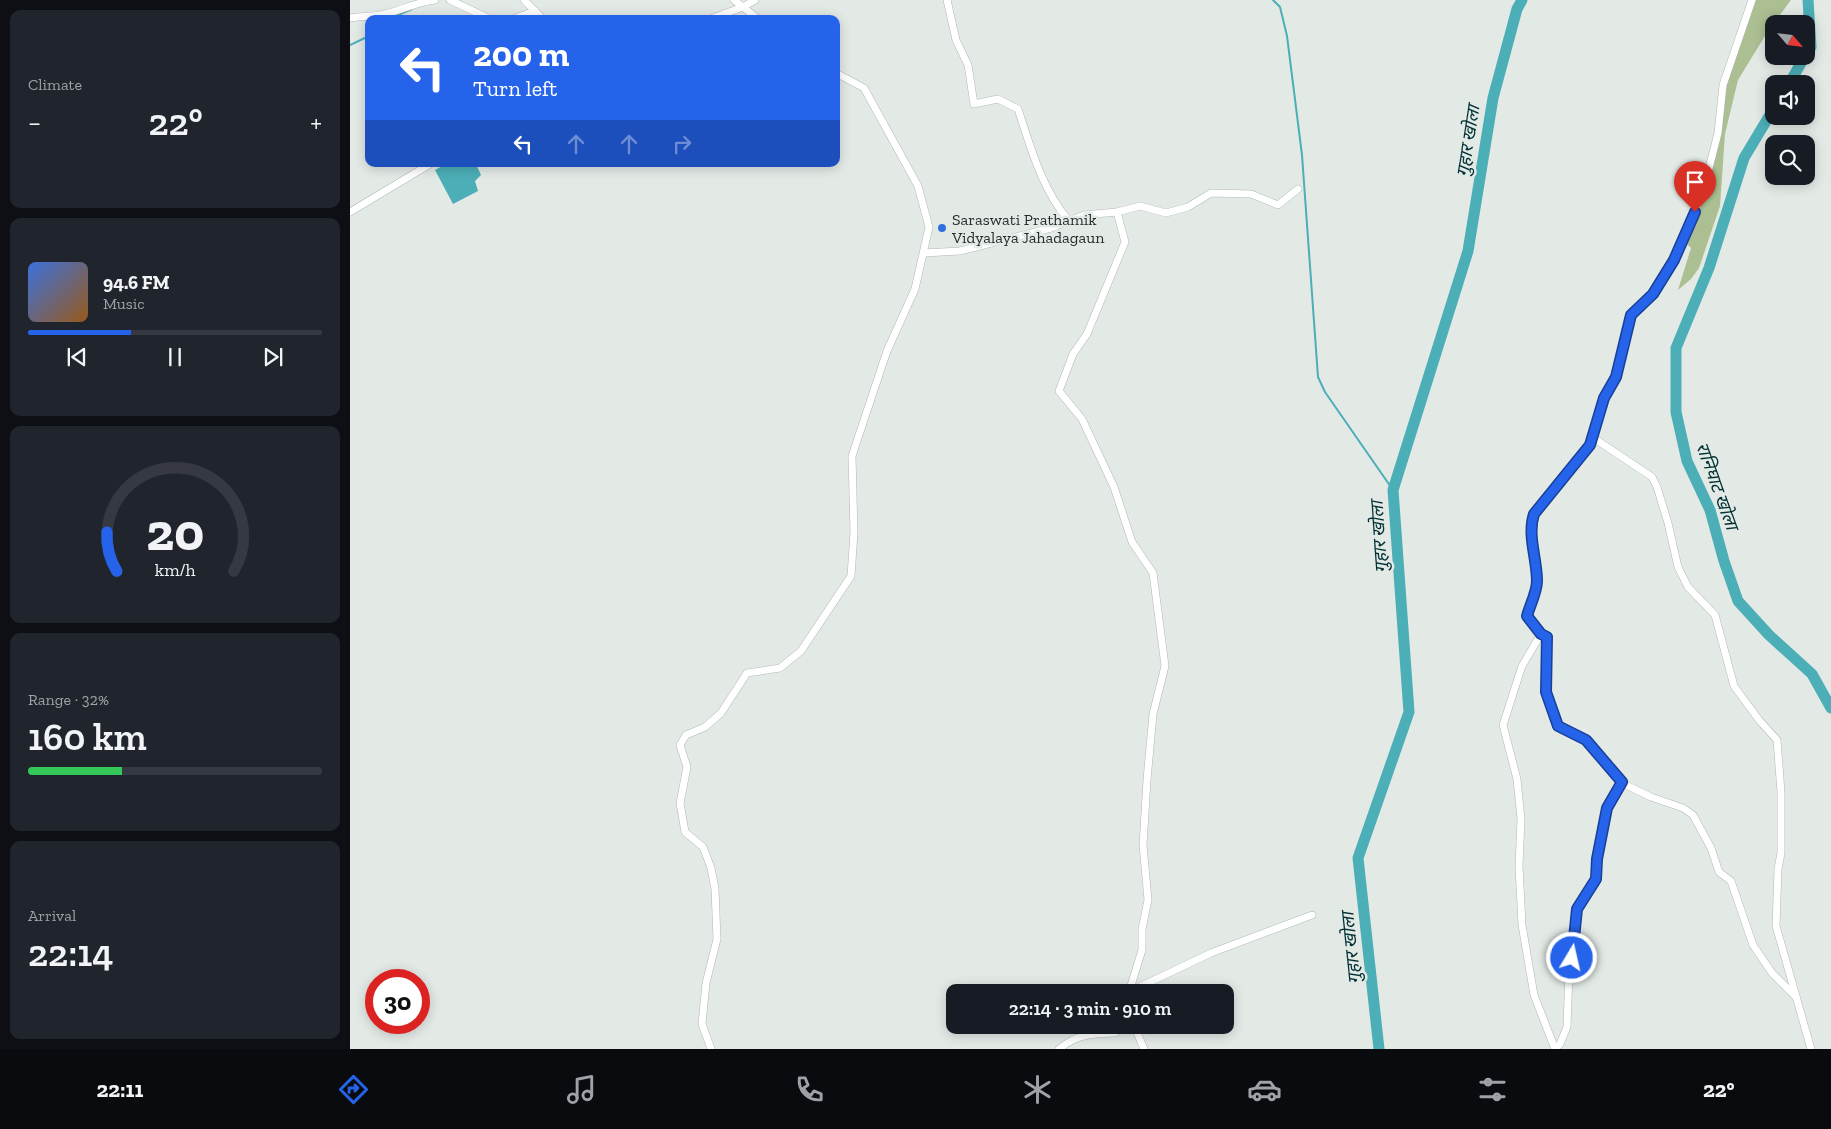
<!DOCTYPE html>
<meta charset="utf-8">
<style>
:root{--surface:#171b24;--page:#20242c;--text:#f1f3f6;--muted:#9ea1a6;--line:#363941;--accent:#2563eb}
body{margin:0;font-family:"Zilla Slab","Noto Sans Devanagari",serif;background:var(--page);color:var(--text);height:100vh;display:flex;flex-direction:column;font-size:19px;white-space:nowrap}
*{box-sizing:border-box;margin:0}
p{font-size:16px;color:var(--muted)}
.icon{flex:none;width:28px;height:28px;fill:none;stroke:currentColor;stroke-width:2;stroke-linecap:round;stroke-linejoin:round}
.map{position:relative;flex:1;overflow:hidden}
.side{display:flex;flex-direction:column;gap:10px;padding:10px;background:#0d0f14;width:350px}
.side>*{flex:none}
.banner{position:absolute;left:15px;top:15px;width:475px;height:152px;border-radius:10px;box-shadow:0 2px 12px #0003;background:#2563eb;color:#fff;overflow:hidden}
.needle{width:32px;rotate:118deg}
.fabs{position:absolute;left:1415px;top:15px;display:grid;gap:10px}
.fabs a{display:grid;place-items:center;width:50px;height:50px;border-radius:10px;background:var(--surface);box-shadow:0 2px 12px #0003;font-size:25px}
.speed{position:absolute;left:15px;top:969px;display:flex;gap:10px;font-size:25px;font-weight:700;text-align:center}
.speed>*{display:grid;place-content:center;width:65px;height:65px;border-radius:50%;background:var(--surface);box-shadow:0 2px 12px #0003;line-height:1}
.speed .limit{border:8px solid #d22;background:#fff;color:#111}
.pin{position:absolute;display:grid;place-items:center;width:42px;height:42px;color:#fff;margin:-51px -21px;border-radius:50% 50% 50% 0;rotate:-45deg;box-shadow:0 0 5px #0007}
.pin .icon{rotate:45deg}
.me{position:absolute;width:55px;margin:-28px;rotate:9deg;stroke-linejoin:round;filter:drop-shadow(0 0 4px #0008)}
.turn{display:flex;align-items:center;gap:18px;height:105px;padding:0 25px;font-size:22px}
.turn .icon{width:65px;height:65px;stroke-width:2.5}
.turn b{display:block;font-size:35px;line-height:42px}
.lanes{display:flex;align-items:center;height:48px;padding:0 25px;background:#0003;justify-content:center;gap:25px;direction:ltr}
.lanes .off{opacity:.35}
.big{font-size:38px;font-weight:600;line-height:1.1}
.side .card{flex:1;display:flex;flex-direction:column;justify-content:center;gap:8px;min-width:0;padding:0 18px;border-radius:10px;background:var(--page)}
.side .dial{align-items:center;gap:0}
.dial svg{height:130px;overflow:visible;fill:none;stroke:var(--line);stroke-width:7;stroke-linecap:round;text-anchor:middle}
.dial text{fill:var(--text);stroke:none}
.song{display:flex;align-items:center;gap:15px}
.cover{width:60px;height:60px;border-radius:8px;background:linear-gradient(135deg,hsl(220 70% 55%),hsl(30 70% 35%))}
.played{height:5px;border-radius:2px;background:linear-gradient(90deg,var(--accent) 35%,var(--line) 35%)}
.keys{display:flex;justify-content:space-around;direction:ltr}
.heat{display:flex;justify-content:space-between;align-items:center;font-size:28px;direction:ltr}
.charge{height:8px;border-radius:4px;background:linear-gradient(90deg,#34c759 32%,var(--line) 0)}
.trip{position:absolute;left:596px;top:984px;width:288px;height:50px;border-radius:10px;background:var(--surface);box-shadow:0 2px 12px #0003;font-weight:600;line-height:50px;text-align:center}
.tabs{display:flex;height:80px;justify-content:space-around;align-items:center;background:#090b0e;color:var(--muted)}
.tabs .icon{width:35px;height:35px}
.tabs .active{color:var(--accent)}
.tabs b{font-size:22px;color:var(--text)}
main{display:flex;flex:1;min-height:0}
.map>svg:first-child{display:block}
.green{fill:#abbf92}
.water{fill:#4caeb7}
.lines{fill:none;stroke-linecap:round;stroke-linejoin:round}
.stream{stroke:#4caeb7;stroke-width:2}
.river{stroke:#4caeb7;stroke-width:11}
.street-casing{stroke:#b1b8b4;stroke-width:8}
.street{stroke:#fff;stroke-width:7}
.route-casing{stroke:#184099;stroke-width:12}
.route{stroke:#2563eb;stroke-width:9}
.poi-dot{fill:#3070de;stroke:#e3eae6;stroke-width:2}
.labels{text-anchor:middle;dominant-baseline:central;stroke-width:5;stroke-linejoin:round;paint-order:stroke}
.poi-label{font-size:16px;fill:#272a29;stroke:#e3eae6;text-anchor:start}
.water-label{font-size:18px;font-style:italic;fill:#003135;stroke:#e3eae6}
</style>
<main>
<section class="side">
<div class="card"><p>Climate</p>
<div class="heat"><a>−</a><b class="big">22°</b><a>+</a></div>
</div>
<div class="card">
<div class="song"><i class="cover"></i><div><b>94.6 FM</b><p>Music</p></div></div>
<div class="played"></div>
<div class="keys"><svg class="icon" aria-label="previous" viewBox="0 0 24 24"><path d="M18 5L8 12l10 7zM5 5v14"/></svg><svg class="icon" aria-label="pause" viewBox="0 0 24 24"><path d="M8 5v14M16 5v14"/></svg><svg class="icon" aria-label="next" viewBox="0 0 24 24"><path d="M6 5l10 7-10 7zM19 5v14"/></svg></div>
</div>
<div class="card dial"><svg viewBox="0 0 100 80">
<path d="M14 69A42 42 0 1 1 86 69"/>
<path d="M14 69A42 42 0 0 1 8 45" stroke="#2563eb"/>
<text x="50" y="56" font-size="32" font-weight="700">20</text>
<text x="50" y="72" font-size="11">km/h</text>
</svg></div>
<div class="card"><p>Range · 32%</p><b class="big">160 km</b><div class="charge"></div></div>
<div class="card"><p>Arrival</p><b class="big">22:14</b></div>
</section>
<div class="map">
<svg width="1481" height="1049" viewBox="0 0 1481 1049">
<rect width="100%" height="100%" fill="#e3eae6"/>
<polygon class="green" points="1406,0 1441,0 1418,31 1388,80 1375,134 1370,206 1349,268 1341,279 1328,290 1341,248 1337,244 1359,180 1376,85"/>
<polygon class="water" points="96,164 126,164 131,175 125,181 128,191 103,204 85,170"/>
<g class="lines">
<g class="stream">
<polyline points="923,0 930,7 937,36 952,155 968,377 975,392 1043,490"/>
<polyline points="39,19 62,9"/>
<polyline points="0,45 19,36"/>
</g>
<g class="river">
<polyline points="1456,55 1461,47 1458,0"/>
<polyline points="1439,84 1455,56"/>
<polyline points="1424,108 1394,158 1359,268 1326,348 1326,412 1337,461 1360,510 1374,561 1388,601 1419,635 1462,674 1481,708"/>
<polyline points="1029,1049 1008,858 1059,712 1043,490 1118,251 1143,98 1167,9 1172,0"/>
</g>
<defs>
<g id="street">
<polyline points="100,0 140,19"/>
<polyline points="174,0 193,19"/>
<polyline points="384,0 408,19"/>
<path d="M597 0 606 40 618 65 624 104 648 99 668 109C681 148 691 187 718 220"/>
<path d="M0 18C12 16 24 17 35 14 52 10 67 2 85 0"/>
<polyline points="163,19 185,11"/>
<polyline points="360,19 393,7 405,0"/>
<polyline points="0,212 80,164"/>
<polyline points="767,212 775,242 737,334 723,354 709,391 732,419 764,487 782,542 803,573 815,666 803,714 797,780 793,845 798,900 792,929 792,950 779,992"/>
<polyline points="574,253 610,251 701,228 734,215 767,212 790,206 816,213 838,207 861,193 901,194 928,205 948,189"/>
<polyline points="1242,437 1302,477 1307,487 1318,523 1328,567 1338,587 1365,615 1384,686 1409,720 1427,740 1431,792 1431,853 1428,869 1426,926 1461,1049"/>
<polyline points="1191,634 1197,637 1196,692 1207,726 1236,740 1276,785 1301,797 1333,808 1343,815 1361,848 1369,872 1381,881 1403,945 1422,973 1446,997"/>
<polyline points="779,992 861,953 962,915"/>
<polyline points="784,1025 794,1049"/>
<polyline points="361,1049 352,1024 356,983 367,939 365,889 361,868 353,847 335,832 330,803 337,767 330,745 336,735 355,727 371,713 397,673 430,668 451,651 501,576 504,532 502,456 537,351 565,289 579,227 568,186 514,88 486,73"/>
<path d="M709 1049C728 1034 741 1034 765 1033L769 1025"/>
<path d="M1205 1049 1184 995 1172 925 1169 866 1171 819 1167 779 1153 725 1172 666 1191 634 1177 616C1180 605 1187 592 1187 581 1187 559 1177 535 1184 514L1240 445 1254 398 1266 377 1281 315 1303 294 1324 261 1339 228 1356 180 1368 133 1373 85 1402 0"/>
<polyline points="1205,1049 1210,1044 1217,1027 1219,971 1227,909 1246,879 1247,859 1257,808 1271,782"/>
</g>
</defs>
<use href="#street" class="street-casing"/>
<use href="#street" class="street"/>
</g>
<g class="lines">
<defs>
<path id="route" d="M1222 958 1227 909 1246 879 1247 859 1257 808 1272 782 1236 740 1208 726 1196 692 1197 637 1191 634 1177 616C1180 605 1187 592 1187 581 1187 559 1177 535 1184 514L1240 445 1254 398 1266 377 1281 315 1303 294 1324 260 1345 212"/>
</defs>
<use href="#route" class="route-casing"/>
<use href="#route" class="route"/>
</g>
<circle class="poi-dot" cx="592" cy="228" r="5"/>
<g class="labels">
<g class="poi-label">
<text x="602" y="219">Saraswati Prathamik<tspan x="602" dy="18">Vidyalaya Jahadagaun</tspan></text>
</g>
<g class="water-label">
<text transform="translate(1118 141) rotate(-81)">गुहार खोला</text>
<text transform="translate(1367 486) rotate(70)">रानिघाट खोला</text>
<text transform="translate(1029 537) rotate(-94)">गुहार खोला</text>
<text transform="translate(1001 948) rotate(-96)">गुहार खोला</text>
</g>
</g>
</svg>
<div class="fabs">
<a><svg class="needle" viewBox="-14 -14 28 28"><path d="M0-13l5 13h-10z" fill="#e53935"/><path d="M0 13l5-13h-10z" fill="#9ea1a6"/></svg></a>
<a><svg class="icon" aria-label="sound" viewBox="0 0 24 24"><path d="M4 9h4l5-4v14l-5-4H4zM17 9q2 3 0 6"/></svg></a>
<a><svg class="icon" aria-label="search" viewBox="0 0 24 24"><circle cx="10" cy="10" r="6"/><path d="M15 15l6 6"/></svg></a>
</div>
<div class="speed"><div class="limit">30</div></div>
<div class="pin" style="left:1345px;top:212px;background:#d93025"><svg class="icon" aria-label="arrive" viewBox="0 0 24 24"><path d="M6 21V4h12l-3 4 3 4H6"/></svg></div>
<svg class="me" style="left:1222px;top:958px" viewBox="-20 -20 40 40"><circle r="17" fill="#2563eb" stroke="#fff" stroke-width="3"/><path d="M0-11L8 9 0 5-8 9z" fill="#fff"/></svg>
<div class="trip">22:14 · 3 min · 910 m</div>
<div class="banner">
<div class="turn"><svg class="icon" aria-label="left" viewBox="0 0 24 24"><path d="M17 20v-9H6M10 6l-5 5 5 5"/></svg><div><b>200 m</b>Turn left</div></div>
<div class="lanes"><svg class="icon" aria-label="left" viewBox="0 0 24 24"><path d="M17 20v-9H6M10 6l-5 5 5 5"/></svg><svg class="icon off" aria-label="ahead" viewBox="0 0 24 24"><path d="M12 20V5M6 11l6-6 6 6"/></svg><svg class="icon off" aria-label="ahead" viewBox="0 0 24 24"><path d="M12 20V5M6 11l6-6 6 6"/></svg><svg class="icon off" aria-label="right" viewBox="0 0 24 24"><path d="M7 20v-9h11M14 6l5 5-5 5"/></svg></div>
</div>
</div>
</main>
<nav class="tabs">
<b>22:11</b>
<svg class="icon active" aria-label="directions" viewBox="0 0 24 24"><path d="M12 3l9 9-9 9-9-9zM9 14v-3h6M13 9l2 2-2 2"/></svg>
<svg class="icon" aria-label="music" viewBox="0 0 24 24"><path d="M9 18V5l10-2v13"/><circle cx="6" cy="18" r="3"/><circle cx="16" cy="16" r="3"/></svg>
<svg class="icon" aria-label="phone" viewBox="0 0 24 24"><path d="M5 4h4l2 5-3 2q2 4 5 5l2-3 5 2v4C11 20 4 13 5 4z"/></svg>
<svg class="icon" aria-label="climate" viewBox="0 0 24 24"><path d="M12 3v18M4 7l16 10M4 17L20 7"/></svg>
<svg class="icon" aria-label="car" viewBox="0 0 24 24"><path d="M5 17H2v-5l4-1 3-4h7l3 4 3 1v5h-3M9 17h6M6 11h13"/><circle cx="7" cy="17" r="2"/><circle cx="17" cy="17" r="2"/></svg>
<svg class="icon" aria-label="filters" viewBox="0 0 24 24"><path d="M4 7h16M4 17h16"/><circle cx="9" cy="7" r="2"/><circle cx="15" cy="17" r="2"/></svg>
<b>22°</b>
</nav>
